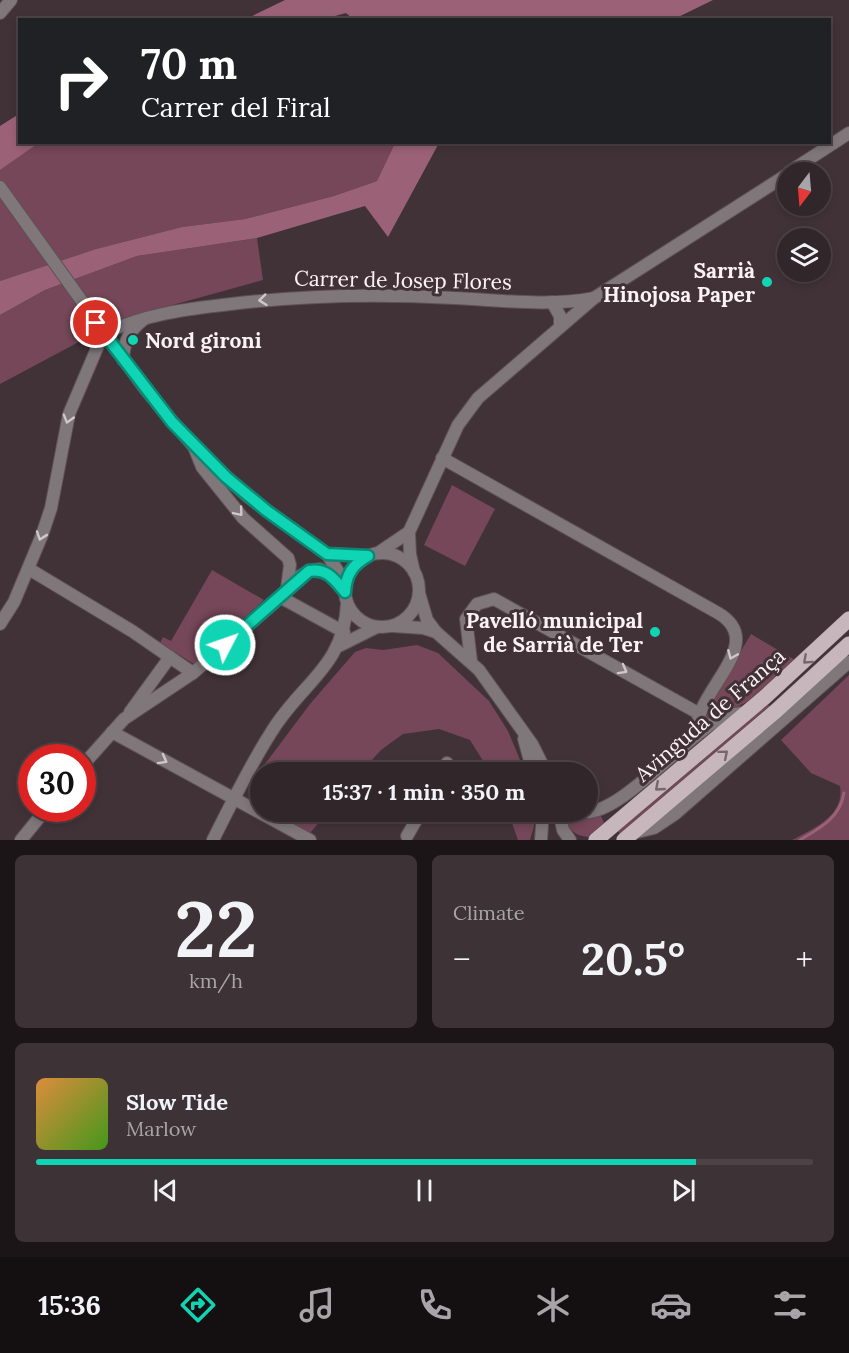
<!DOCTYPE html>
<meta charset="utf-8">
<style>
:root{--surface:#312629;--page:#3d3235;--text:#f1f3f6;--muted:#a8a5a8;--line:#4c4346;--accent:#10d5b4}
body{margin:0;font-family:Lora,serif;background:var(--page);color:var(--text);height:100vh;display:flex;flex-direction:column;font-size:22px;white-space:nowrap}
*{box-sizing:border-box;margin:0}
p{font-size:20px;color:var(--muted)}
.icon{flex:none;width:33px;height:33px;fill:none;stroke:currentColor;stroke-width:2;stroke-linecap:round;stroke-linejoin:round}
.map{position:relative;height:840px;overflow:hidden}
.drawer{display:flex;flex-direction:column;gap:15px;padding:15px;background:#1b1517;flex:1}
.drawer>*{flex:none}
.hud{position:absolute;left:18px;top:18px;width:813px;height:126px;border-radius:0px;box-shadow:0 3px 9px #0003,0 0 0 2px var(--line);background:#202124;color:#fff;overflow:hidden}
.needle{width:39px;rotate:196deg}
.buttons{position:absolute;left:777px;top:162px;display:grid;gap:12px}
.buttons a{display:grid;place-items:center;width:54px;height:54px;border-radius:50%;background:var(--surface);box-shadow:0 3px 9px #0003,0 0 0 2px var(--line);font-size:30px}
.speed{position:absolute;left:18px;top:744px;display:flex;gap:12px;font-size:30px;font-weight:700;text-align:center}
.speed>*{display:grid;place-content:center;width:78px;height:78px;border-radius:50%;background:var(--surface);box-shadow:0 3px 9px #0003,0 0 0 2px var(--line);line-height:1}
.speed .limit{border:9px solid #d22;background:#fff;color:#111}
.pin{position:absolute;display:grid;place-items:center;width:51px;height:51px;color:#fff;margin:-26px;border:3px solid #fff;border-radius:50%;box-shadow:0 2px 6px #0007}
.me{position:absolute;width:66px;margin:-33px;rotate:49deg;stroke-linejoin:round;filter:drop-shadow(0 0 4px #0008)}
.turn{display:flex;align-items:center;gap:21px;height:126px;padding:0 24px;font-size:27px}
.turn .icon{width:78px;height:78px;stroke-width:2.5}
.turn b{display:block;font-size:42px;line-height:51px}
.big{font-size:45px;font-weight:700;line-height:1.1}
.drawer .tile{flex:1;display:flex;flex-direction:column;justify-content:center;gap:9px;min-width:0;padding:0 21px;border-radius:9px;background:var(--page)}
.drawer .dial{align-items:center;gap:0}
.dial b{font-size:78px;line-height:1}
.song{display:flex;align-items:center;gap:18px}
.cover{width:72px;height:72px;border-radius:9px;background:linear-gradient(135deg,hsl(30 70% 55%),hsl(100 70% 35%))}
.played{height:6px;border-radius:3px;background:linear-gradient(90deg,var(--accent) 85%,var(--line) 85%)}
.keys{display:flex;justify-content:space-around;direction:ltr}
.heat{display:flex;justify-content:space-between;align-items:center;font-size:33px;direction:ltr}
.drawer .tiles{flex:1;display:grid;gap:15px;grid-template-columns:1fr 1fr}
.tile:last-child{grid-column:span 2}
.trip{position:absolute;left:250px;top:762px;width:348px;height:60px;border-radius:30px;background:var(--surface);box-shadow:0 3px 9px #0003,0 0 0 2px var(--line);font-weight:700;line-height:60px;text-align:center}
.dock{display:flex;height:96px;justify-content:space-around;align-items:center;background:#140f10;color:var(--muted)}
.dock .icon{width:42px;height:42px}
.dock .current{color:var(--accent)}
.dock b{font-size:27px;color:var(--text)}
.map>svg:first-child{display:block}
.green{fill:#754758}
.water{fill:#9b6277}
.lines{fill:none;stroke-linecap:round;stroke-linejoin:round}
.stream{stroke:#9b6277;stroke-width:3}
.minor-casing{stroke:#5f5155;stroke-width:14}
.tertiary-casing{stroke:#5f5155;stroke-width:14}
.primary-casing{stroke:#5f5155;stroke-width:16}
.minor{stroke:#7f777a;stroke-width:12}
.tertiary{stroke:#7f777a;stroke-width:12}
.primary{stroke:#c7b7bc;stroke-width:15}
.oneway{stroke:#d0c7ca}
.oneway2{stroke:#77676c}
.route-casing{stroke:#0a8a75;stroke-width:15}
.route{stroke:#10d5b4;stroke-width:10}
.poi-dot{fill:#10d5b4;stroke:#413237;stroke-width:2}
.labels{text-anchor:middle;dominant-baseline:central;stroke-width:6;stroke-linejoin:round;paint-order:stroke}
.poi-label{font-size:21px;font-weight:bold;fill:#fcf2f5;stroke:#413237;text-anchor:end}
.street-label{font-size:21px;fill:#fcf2f5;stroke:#413237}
</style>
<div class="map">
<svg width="849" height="840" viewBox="0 0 849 840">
<rect width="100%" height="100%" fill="#413237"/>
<g class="green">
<polygon points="39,143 395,143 377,181 334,196 245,219 182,227 96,249 0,281 0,170"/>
<polygon points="257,238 263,280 122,319 0,384 0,315 45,290 137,256"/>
<polygon points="452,485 495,509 465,566 424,545"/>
<polygon points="212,570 264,600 194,664 160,643 163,637 171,641"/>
<polygon points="751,634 795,660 747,702 702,724 708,707"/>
<polygon points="417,645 438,653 489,701 508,731 525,772 490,772 470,740 439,729 403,734 381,750 361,772 278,772 265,764 310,704 355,652 366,648 383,650"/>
<path d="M849 675V840H792C815 828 845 815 840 786L811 773 781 740Z"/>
<polygon points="767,703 771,708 621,835 617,830"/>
<polygon points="270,812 328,812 310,833"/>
<polygon points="508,812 534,812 534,826 530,840 518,840"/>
<path d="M564 812 580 815 600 814 605 825 590 837C572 836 568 828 564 812Z"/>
</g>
<g class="water">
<polygon points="285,0 713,0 672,20 354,20 346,13 324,19 246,19"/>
<polygon points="19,114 20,142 39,143 0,170 0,126"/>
<polygon points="395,143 439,143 388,237 365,206 257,238 137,256 45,290 0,315 0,281 96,249 182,227 245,219 334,196 377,181"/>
</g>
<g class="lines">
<path class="stream" d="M800 840C820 828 840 818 844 793"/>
<defs>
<g id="minor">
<polyline points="552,302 560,316 560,327"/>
<path d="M123 360C124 340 129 331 144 319"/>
<polyline points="194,447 202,467 243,518 288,558 290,565 287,588"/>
<path d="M442 458 718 613C771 644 690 694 697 735"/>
<polyline points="29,569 132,631 193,673"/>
<polyline points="280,597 344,632"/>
<path d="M0 624 14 602 42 535 51 508 69 414 103 334C145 314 186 309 231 304 306 295 379 294 454 298 500 300 548 307 594 298"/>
<polyline points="339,646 377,627"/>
<polyline points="471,661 466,619 477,604 494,599 698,713"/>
<polyline points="130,712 170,657"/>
<polyline points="112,732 310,840"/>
<polyline points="82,766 124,719 193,673 274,603 300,576 309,571 319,569 328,573 345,592"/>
<polyline points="442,772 447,763"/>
<path d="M584 812C621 815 686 734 724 717 730 714 739 714 746 712"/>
<polyline points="633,833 654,828 675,814 849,662"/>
<polyline points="407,836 421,812"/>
<polyline points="21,840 47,808"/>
<path d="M213 840C231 804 250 765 272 731 302 682 344 667 347 603"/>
</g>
<g id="tertiary">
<polyline points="0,13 11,0"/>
<polyline points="789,172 849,133"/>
<polyline points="0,187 145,389 194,447 247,496 327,554 368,556"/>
<polyline points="378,553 409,532"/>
<circle cx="382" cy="590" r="37"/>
<polyline points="327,554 346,584"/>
<polyline points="414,572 410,554 409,532 458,425 478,398 594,298 788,174"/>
<polyline points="419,593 427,620 436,632 479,670 532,744 546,772"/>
<polyline points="393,626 423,628 436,632"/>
<polyline points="524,739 533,772"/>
<polyline points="559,812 563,830 570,840"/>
<polyline points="541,840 543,812"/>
</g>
<g id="primary">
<polyline points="596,840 765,697 849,619"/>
<polyline points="624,840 777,710 849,644"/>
</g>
</defs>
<use href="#minor" class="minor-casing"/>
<use href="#tertiary" class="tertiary-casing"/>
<use href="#primary" class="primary-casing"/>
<use href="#minor" class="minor"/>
<use href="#tertiary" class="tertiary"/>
<use href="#primary" class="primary"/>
</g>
<defs><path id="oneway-chevron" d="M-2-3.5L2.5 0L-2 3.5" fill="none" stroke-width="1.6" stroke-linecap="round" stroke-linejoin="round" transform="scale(1.5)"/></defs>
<g class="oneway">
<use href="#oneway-chevron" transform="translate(263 300) rotate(174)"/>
<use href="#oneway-chevron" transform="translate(68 419) rotate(106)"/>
<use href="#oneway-chevron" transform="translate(239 512) rotate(50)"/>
<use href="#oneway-chevron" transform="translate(41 536) rotate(109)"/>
<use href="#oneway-chevron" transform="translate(732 655) rotate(113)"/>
<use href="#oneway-chevron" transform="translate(623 670) rotate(29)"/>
<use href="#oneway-chevron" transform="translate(163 760) rotate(29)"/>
</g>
<g class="oneway2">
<use href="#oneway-chevron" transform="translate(807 660) rotate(138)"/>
<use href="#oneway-chevron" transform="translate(724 754) rotate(-40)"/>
<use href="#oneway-chevron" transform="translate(659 787) rotate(139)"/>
</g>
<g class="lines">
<defs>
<path id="route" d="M96 323 172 422 226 477 267 511 327 554 368 556C352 565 346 575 345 592 334 579 327 568 309 571L225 645"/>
</defs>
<use href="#route" class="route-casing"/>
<use href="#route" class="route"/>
</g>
<g class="poi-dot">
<circle cx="767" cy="282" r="6"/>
<circle cx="133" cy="340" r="6"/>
<circle cx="655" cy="632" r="6"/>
</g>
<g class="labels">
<g class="poi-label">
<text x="755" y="270">Sarrià<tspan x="755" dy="24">Hinojosa Paper</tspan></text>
<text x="145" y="340" text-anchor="start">Nord gironi</text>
<text x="643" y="620">Pavelló municipal<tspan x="643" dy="24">de Sarrià de Ter</tspan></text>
</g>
<g class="street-label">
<text transform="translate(403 280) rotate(1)">Carrer de Josep Flores</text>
<text transform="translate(710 715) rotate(-41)">Avinguda de França</text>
</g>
</g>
</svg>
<div class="buttons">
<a><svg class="needle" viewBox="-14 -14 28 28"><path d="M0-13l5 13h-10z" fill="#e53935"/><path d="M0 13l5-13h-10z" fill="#a8a5a8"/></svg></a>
<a><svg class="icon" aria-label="layers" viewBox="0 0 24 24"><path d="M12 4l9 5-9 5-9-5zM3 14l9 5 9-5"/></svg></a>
</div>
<div class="speed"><div class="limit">30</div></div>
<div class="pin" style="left:96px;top:323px;background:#d93025"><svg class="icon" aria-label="arrive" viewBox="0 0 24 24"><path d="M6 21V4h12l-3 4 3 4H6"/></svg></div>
<svg class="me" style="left:225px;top:645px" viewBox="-20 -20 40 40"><circle r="17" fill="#10d5b4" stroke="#fff" stroke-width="3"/><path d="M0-11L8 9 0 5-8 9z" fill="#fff"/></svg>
<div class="trip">15:37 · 1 min · 350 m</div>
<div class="hud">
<div class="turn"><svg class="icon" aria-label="right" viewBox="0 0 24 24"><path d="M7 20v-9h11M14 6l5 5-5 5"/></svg><div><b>70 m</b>Carrer del Firal</div></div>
</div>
</div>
<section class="drawer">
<div class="tiles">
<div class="tile dial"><b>22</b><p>km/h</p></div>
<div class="tile"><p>Climate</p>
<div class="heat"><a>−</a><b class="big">20.5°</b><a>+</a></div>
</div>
<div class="tile">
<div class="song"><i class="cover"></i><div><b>Slow Tide</b><p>Marlow</p></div></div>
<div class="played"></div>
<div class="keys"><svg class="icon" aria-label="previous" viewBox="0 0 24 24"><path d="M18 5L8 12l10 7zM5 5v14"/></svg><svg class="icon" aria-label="pause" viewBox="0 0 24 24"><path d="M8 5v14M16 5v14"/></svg><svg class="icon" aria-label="next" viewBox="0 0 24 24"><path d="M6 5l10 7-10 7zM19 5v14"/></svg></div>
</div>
</div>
</section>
<nav class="dock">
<b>15:36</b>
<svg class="icon current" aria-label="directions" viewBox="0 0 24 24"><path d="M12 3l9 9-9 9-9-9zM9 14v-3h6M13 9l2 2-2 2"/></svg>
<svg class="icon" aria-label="music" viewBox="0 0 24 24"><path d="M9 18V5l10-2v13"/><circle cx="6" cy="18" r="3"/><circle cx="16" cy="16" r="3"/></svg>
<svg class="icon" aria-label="phone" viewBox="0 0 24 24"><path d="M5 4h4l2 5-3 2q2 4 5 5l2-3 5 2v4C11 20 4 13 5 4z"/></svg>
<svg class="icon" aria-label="climate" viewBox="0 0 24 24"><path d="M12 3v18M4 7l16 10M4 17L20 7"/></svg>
<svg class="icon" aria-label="car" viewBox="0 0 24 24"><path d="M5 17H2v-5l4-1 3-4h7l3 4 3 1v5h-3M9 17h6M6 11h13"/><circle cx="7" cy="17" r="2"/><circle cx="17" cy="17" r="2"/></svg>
<svg class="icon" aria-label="filters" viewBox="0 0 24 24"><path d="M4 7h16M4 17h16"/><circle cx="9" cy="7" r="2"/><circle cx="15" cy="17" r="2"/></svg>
</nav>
